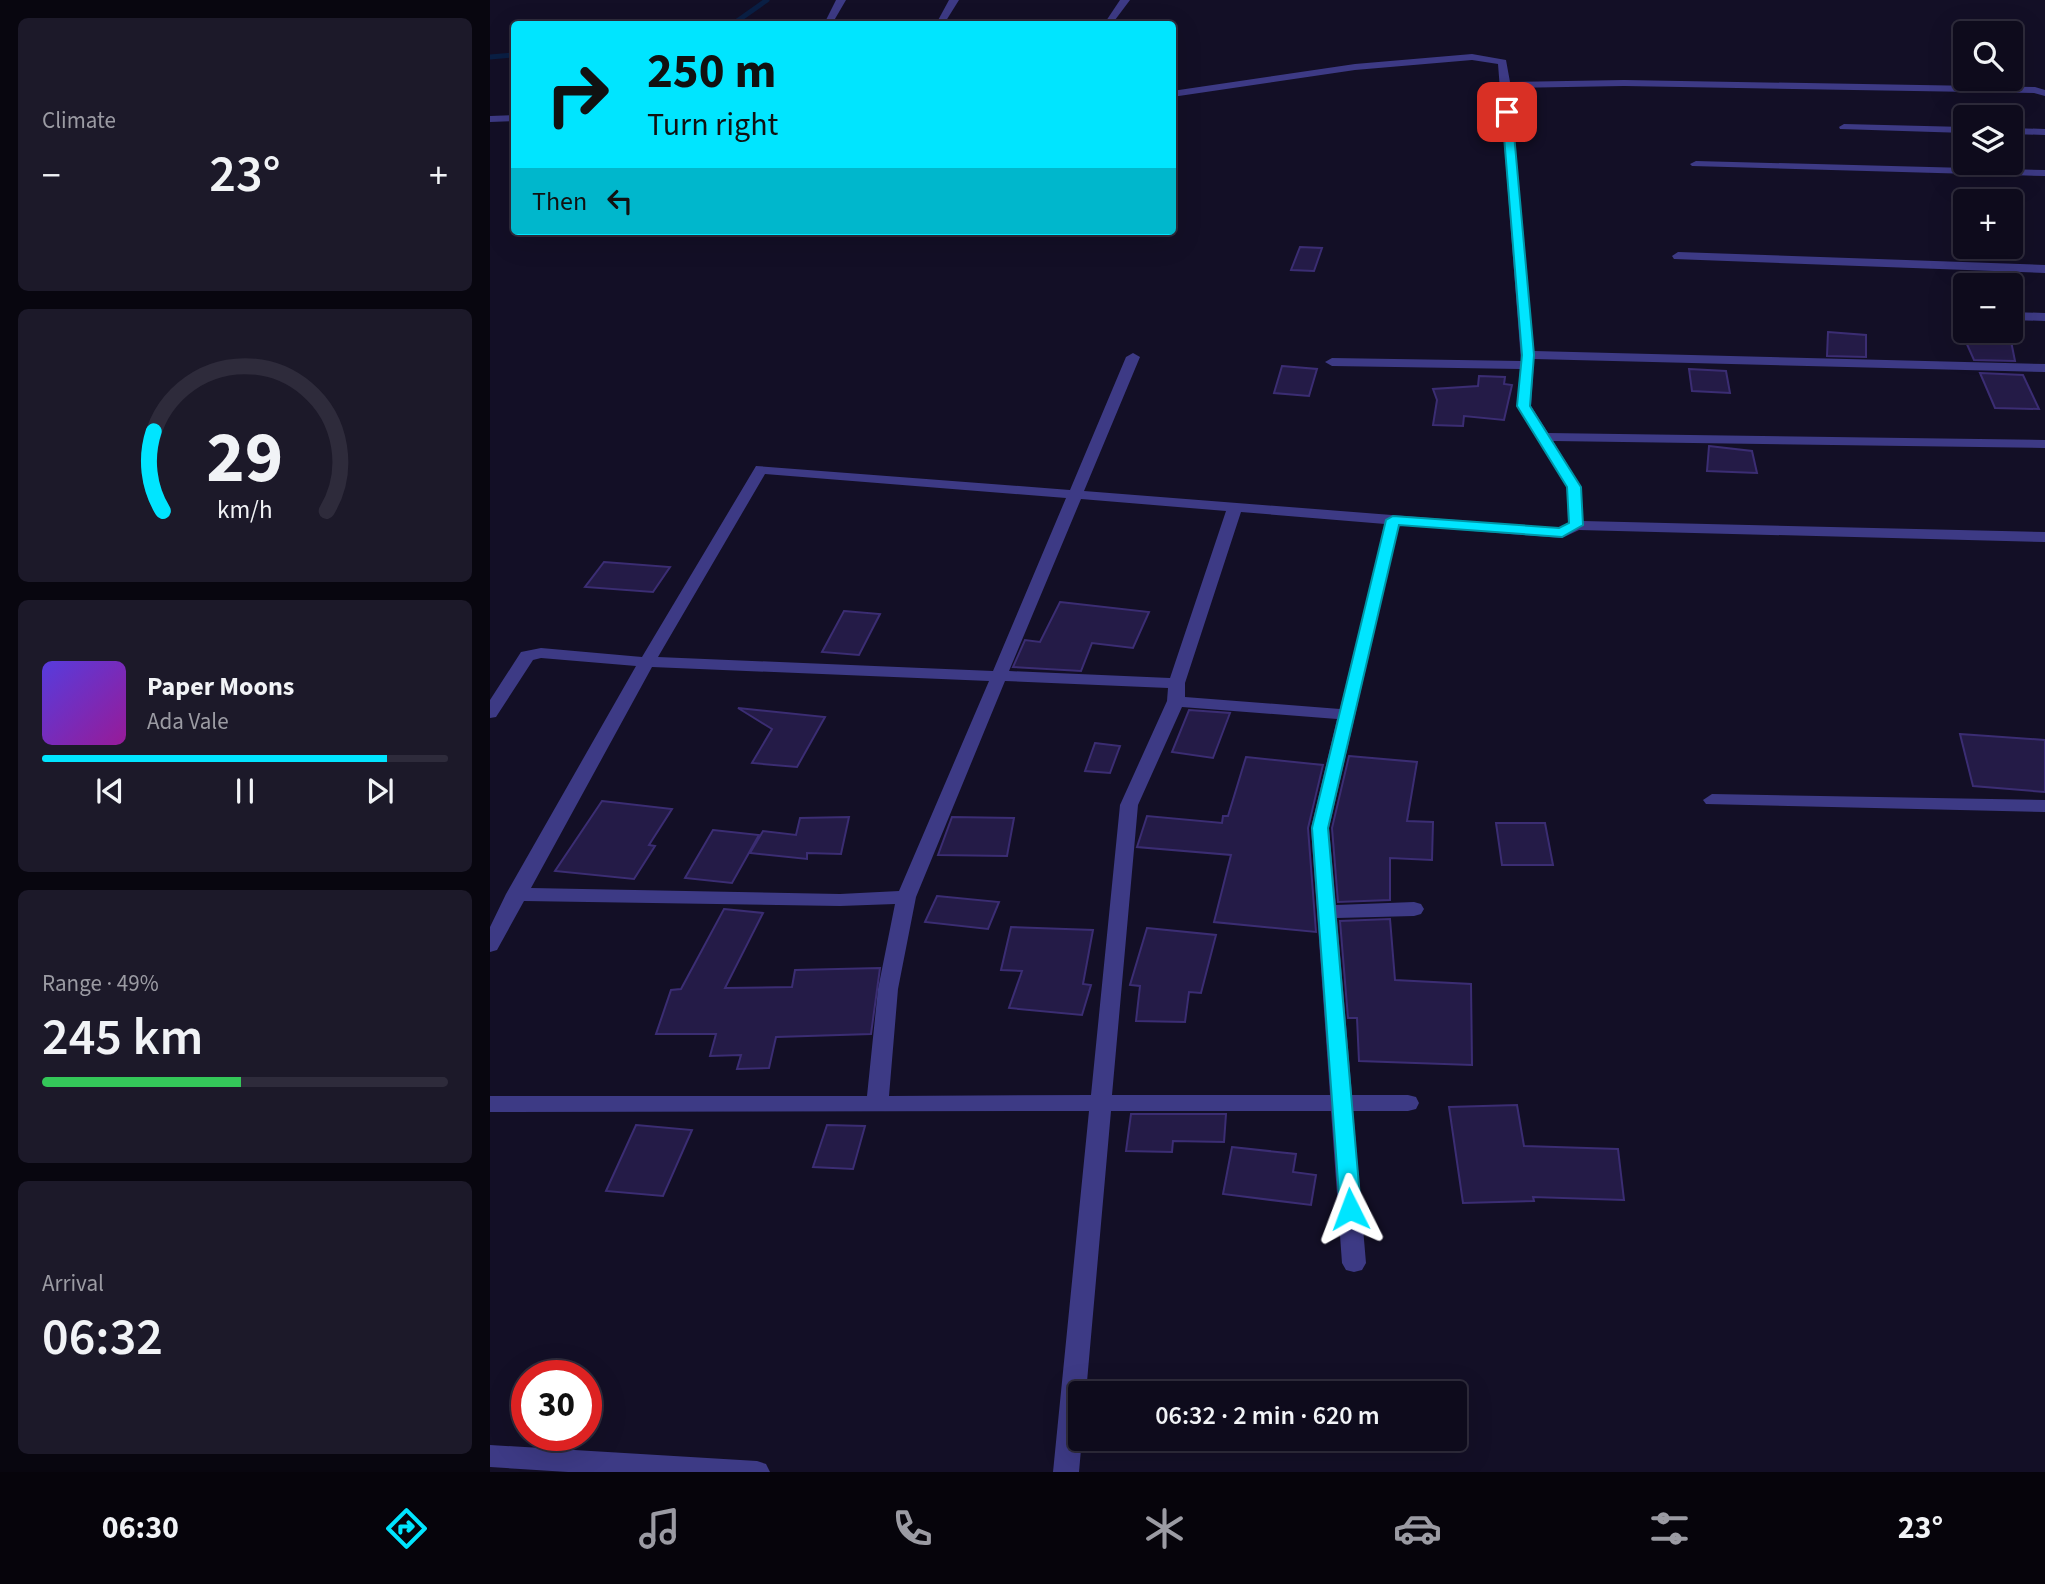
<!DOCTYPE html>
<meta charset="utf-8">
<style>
:root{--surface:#0e0b1c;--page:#1c1929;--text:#f1f3f6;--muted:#9b9ba3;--line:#2e2b3b;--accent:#00e5ff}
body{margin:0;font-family:"Source Sans 3",sans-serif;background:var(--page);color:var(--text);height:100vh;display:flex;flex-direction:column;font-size:26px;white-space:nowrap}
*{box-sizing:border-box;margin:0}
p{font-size:23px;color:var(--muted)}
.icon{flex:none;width:38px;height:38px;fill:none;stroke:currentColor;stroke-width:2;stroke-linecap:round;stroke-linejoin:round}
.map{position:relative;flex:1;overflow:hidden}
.details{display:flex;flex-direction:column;gap:18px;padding:18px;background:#08060f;width:490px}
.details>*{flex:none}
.banner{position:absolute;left:21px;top:21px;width:665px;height:214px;border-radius:7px;box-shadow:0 7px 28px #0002,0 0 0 2px var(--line);background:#00e5ff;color:#111;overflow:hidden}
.fabs{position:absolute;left:1463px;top:21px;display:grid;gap:14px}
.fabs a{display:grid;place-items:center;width:70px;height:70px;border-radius:7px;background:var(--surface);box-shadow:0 7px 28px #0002,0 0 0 2px var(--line);font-size:35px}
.speed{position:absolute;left:21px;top:1360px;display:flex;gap:14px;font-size:35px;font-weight:700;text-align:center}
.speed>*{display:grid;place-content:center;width:91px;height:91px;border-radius:50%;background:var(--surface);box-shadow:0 7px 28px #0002,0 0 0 2px var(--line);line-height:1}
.speed .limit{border:10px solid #d22;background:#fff;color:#111}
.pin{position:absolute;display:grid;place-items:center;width:60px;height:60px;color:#fff;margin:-30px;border-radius:14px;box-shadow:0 4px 10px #0006}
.me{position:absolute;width:77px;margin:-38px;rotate:357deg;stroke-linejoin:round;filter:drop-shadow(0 0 5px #0008)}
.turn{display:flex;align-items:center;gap:24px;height:147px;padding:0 21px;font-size:32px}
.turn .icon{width:91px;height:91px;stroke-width:2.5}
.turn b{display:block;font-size:49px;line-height:60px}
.then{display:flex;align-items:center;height:66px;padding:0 21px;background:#0003;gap:14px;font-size:26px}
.big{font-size:52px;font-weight:600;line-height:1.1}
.details .card{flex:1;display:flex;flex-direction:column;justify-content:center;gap:10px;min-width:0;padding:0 24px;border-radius:10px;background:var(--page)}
.details .dial{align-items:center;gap:0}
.dial svg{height:182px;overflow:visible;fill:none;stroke:var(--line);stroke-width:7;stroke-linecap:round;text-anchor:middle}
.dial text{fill:var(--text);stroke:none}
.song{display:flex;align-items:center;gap:21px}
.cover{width:84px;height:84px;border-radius:10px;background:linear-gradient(135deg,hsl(250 70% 55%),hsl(300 70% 35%))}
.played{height:7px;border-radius:4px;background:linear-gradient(90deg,var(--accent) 85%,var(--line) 85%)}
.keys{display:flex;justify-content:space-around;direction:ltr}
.heat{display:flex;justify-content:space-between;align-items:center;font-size:38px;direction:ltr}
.charge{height:10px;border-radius:5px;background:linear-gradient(90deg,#34c759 49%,var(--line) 0)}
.trip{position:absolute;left:578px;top:1381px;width:399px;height:70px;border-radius:7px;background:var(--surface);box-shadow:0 7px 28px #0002,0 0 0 2px var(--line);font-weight:600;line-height:70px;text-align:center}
.menu{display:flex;height:112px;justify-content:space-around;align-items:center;background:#06040b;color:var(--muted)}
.menu .icon{width:49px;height:49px}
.menu .current{color:var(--accent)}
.menu b{font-size:32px;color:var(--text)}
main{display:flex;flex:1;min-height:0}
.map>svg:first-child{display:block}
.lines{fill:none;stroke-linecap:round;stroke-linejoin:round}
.stream{stroke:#0a1f44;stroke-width:5}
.building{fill:#241b47;stroke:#3b2d73;stroke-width:2}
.minor{fill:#3d3a85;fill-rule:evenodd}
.route{fill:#00e5ff;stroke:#0095a6;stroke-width:2}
</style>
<main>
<section class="details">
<div class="card"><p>Climate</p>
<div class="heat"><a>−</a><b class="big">23°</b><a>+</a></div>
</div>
<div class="card dial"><svg viewBox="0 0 100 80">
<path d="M14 69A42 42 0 1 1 86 69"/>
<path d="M14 69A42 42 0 0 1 10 34" stroke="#00e5ff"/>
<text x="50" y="56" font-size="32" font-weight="700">29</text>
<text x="50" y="72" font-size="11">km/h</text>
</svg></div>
<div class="card">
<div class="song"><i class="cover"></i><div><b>Paper Moons</b><p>Ada Vale</p></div></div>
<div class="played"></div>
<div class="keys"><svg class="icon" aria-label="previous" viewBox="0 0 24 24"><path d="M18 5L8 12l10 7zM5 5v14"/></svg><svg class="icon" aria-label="pause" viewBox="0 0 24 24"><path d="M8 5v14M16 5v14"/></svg><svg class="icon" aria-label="next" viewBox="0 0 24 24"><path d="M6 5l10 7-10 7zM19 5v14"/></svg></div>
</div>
<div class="card"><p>Range · 49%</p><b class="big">245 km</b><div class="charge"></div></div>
<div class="card"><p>Arrival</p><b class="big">06:32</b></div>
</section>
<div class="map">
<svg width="1555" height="1472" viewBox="0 0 1555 1472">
<rect width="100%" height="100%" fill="#130f26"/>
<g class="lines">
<g class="stream">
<polyline points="243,24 277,0"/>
<polyline points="0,57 24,55"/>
</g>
</g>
<g class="building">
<polygon points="810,247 832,248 824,271 801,270"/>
<polygon points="1471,331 1519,331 1525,361 1484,360"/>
<polygon points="1338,332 1376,335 1376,357 1337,356"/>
<polygon points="792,366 827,369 819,396 784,393"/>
<polygon points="1199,369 1236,371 1240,393 1202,391"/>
<polygon points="1490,373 1533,375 1549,409 1505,408"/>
<polygon points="989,376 1015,377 1014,384 1022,385 1014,420 974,416 973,426 943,425 947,400 943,389 988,386"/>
<polygon points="1219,446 1262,451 1267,473 1217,471"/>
<polygon points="114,562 180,567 163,592 95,587"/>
<polygon points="570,602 659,612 643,648 602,643 591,671 523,667 535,640 550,642"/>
<polygon points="354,611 390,614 369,655 332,652"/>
<polygon points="248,708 335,717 307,767 262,763 282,729"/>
<polygon points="699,710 740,713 723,758 682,752"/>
<polygon points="1470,734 1555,740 1555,792 1483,786"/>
<polygon points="605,743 630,746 620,773 595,771"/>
<polygon points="859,756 927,762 917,821 943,822 942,860 900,858 900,900 848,902 842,828"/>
<polygon points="756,757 833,765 818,828 826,932 724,922 741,855 647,847 657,816 732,823 733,816 738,816"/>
<polygon points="112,801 182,809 159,845 165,846 144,879 65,871"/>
<polygon points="359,817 351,854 317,853 317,859 260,853 273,831 306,835 310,818"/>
<polygon points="462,817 524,818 517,856 448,855"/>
<polygon points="1006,823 1055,823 1063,865 1012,865"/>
<polygon points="223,830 269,835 242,883 195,878"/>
<polygon points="447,896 509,902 498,929 435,922"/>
<polygon points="234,909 273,913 235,988 302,987 305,970 390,968 381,1034 286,1037 279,1068 247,1069 251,1055 220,1056 226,1034 166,1034 181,990 191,989"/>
<polygon points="900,919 905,980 981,984 982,1065 869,1061 867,1018 858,1018 850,921"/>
<polygon points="521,927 603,930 593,984 601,985 592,1015 519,1008 532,971 511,970"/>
<polygon points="657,928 726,935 711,993 699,992 695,1022 646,1021 650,986 640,985"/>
<polygon points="1027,1105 1034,1146 1128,1149 1134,1200 1043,1197 1044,1201 973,1203 959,1107"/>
<polygon points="641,1114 736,1114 734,1142 683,1141 682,1152 636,1151"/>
<polygon points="146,1125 202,1130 173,1196 116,1191"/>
<polygon points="337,1125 375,1126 363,1169 323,1167"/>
<polygon points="742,1147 806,1154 803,1172 826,1175 821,1205 733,1194"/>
</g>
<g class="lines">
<g class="minor">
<polygon points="346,0 356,0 342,24 334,24"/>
<polygon points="459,0 469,0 454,24 446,24"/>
<polygon points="630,0 640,0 622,24 614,24"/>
<path d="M982 54 1016 60 1020 82 1134 80 1545 87 1555 90V96L1544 93 1134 86 1020 88 1044 351 1555 364V372L1044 359 1041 406 1058 433 1555 440V448L1063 441 1091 487 1093 521 1555 532V542L1089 530 1072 538 909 525 839 828 846 905 924 902 931 904 934 909 931 914 924 916 847 918 862 1095H918L926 1097 929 1103 926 1109 918 1111H863L876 1263 872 1270 864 1272 856 1270 852 1263 841 1111H621L596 1393H590L592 1438 589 1472H563L599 1111 0 1112V1096H377L388 989 405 904 350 906 34 901 7 950 0 952V927L16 894 146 666 51 658 43 660 6 717 0 718V700L31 652 51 648 152 657 266 466 580 490 636 357 643 353 650 357 594 491 1069 528 1078 523 1077 487 1027 406 1030 369 842 366 835 362 842 358 1031 361 1008 64 982 60 865 70 682 97V91L865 64ZM275 474 576 498 503 671 168 657ZM591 499 736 511 680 678 519 671ZM751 512 895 524 850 709 695 697V683ZM162 667 499 681 409 891 350 894 41 888ZM515 681 678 688 677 701 630 805 601 1095 399 1096 408 989 426 897ZM692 707 847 719 821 828 840 1095H622L648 805Z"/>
<polygon points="24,115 24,121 0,122 0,116"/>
<polygon points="1354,124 1475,127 1475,133 1350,129 1349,127"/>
<polygon points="1521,128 1555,129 1555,135 1521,134"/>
<polygon points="1206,161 1555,170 1555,176 1202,166 1200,164"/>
<polygon points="1188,252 1555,265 1555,273 1184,259 1182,256"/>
<polygon points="1468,310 1475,311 1475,319 1464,317 1464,311"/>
<polygon points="1521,312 1555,313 1555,321 1521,320"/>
<polygon points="1222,794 1555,800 1555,812 1216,804 1213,800"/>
<polygon points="0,1445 267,1461 276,1464 280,1472 78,1472 0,1467"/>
</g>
</g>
<polygon class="route" points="1017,109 1022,112 1044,355 1040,406 1091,487 1093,525 1072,537 909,525 838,828 871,1209 868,1215 853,1215 850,1209 822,828 896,520 903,516 1069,528 1079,523 1077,487 1027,406 1032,355 1012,112"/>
</svg>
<div class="fabs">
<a><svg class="icon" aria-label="search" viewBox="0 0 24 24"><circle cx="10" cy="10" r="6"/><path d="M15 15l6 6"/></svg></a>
<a><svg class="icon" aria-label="layers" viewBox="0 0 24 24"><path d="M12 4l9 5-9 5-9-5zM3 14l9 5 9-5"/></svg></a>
<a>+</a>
<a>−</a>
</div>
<div class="speed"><div class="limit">30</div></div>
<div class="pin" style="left:1017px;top:112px;background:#d93025"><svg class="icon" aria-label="arrive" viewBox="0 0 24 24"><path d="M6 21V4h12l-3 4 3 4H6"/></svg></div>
<svg class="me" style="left:860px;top:1209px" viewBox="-20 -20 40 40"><path d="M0-17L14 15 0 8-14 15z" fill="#00e5ff" stroke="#fff" stroke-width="4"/></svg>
<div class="trip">06:32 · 2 min · 620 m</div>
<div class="banner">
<div class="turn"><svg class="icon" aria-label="right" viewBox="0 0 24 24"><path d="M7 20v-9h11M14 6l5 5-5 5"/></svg><div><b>250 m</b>Turn right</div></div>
<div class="then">Then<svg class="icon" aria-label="left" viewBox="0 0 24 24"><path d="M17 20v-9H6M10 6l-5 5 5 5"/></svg></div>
</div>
</div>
</main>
<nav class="menu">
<b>06:30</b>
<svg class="icon current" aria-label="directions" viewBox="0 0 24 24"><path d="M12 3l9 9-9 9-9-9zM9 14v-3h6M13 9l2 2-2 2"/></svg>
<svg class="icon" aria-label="music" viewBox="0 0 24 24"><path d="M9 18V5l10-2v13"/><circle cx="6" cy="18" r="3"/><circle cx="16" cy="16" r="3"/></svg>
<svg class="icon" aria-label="phone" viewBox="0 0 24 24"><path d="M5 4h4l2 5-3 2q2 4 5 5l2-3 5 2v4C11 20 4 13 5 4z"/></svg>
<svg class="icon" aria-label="climate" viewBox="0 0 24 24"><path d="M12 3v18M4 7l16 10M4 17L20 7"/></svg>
<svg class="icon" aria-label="car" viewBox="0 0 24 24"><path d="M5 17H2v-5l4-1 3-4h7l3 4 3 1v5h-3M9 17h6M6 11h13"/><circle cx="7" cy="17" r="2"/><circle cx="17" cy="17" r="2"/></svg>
<svg class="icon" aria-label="filters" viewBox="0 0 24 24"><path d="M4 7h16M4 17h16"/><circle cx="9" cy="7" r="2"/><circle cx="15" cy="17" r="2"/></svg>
<b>23°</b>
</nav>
